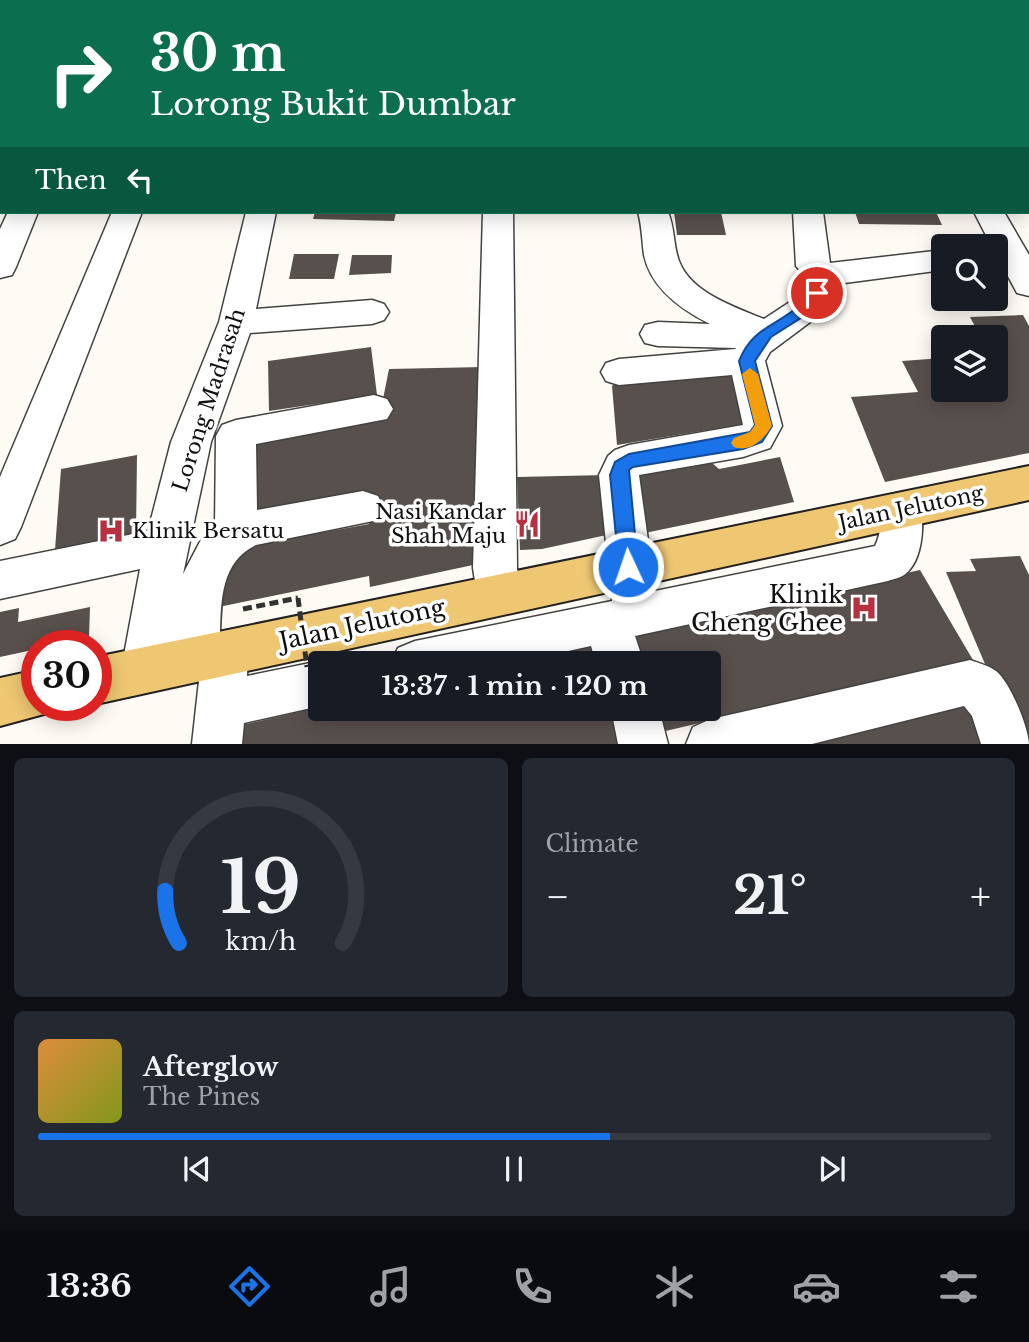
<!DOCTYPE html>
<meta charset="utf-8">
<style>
:root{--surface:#171b24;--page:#242831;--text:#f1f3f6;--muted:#9ea1a6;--line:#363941;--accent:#1a73e8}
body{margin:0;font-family:"Libre Baskerville",serif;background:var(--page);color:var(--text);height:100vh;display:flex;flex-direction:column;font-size:26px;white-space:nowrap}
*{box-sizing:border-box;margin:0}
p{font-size:23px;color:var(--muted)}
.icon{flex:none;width:38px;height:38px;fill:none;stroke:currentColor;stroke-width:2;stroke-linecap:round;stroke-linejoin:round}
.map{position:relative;height:744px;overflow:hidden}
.panel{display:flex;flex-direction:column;gap:14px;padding:14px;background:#0d0f14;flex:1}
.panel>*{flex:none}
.guide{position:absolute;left:0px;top:0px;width:1029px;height:214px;box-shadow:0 4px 18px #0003;background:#0b6e4f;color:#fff;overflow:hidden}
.fabs{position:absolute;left:931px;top:234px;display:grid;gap:14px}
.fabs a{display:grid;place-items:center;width:77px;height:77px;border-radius:7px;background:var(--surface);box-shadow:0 4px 18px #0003;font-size:35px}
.speed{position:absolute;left:21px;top:630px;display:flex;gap:14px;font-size:35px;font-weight:700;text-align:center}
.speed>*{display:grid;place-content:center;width:91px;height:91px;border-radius:50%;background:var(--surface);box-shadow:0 4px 18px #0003;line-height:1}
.speed .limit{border:10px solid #d22;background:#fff;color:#111}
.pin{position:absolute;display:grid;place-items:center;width:60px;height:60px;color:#fff;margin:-30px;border:4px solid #fff;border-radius:50%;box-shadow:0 2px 7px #0007}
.me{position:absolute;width:77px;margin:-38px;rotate:357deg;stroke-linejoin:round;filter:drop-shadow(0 0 5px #0008)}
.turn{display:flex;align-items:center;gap:24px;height:147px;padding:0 35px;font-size:32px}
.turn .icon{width:91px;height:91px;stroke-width:2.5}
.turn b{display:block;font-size:49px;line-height:60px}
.then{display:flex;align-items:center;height:66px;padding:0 35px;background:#0003;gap:14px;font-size:26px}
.big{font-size:52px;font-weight:800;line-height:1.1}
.panel .tile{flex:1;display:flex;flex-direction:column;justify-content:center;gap:10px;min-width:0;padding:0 24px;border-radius:10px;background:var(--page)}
.panel .dial{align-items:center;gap:0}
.dial svg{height:182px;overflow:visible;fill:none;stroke:var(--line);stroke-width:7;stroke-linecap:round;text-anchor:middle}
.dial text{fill:var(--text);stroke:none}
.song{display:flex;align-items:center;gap:21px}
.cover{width:84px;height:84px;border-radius:10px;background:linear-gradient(135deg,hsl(30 70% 55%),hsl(70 70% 35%))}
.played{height:7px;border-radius:4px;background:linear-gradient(90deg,var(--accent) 60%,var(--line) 60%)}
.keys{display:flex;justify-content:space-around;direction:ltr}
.heat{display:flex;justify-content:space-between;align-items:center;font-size:38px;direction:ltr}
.panel .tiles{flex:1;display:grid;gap:14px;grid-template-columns:1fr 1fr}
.tile:last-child{grid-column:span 2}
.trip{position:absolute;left:308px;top:651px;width:413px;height:70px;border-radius:7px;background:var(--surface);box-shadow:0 4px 18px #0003;font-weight:800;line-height:70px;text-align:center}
.menu{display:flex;height:112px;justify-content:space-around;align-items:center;background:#090b0e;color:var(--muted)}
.menu .icon{width:49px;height:49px}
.menu .on{color:var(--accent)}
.menu b{font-size:32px;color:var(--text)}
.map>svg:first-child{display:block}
.building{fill:#58504d}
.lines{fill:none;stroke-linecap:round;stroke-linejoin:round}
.minor-casing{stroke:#434343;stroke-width:3}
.major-casing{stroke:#212121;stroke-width:4}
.path{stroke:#323232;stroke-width:5;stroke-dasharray:9 4.5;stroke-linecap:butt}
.minor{fill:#fff;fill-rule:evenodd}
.major{fill:#efc773;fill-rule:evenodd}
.path-bridge{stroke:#323232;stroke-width:5;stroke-dasharray:9 4.5;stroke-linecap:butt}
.route{fill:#1a73e8;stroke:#114b97;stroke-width:2}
.slow{fill:#f59e0b}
.labels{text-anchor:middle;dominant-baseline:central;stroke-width:7;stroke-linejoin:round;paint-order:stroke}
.street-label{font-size:21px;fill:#101010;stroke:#fff}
.poi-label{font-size:21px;fill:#101010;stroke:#fff;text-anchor:end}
.near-poi-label{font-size:24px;fill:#101010;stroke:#fff;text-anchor:end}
.near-street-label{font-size:24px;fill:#101010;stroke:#fff}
</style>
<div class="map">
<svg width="1029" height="744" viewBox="0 0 1029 744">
<rect width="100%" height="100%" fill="#fefbf4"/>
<g class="building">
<polygon points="315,212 396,212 394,221 313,219"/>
<polygon points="674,212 721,212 726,235 677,235"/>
<polygon points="855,212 936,212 942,225 859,224"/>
<polygon points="294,254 339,254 334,279 289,279"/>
<polygon points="352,255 392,255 391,273 349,275"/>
<polygon points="1023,315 1029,326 1029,453 885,482 851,397 918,392 902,361 943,358 943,390 996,390 996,338 981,338 970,317"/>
<polygon points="371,347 377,395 269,411 268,361"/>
<polygon points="483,367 477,557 473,565 370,587 369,576 214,608 225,550 369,524 369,493 244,517 241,443 379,419 389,369"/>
<polygon points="732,369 756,422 617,445 612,386 621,379"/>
<polygon points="137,455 136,534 55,550 61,469"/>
<polygon points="780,457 794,502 640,534 634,477 711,462 719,469"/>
<polygon points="606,475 616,533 542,549 520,550 517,477"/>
<polygon points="1020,556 1029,575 1029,742 1018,742 946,572 976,571 970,559"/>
<polygon points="920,570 973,660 661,732 648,720 645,709 709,709 709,663 633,663 626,633"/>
<polygon points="90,607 89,638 51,646 37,646 37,649 0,657 0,612 19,608 18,622"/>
<polygon points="599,644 606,663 518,663 518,662"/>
<polygon points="953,690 995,744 750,744"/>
<polygon points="320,707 620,709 627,732 624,744 223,744 225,729"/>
</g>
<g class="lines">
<defs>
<g id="minor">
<polygon points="23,0 47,0 22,2"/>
<rect x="54" y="0" width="24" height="2"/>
<polygon points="134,0 158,0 133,2"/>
<rect x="299" y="0" width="24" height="2"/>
<polygon points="348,0 407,0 408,1 346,2"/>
<rect x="478" y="0" width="24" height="2"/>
<polygon points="596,0 620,0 621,2 597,2"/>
<rect x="700" y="0" width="24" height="2"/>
<polygon points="843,0 889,0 841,2"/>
<rect x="1027" y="2" width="2" height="16"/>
<polygon points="2,50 2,68 0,69 0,51"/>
<polygon points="8,212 38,212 16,267 12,275 0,278 0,229"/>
<polygon points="112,212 142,212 21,527 15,539 0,545 0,477"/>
<path d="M246 212H276L256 309 372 300 384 304 389 312 384 320 372 324 250 333 211 442 183 574 203 536 215 526 216 436 222 425 236 420 374 395 387 399 393 409 387 419 256 444 257 510 363 491 378 496 384 508 378 520 256 545C221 562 221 600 220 634L225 632 242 639 248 654 247 676 320 661 325 663H320V706L244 723 242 744H192L199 681 179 675 172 660 173 640 169 671 162 687 145 693 128 687 121 671 140 569 0 599V561L148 531 171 442 219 322Z"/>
<polygon points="483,212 513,212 517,568 521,595 515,609 499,615 483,609 477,595 473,568"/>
<path d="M638 212H668C675 228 673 245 679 261 691 293 735 307 764 319L796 298 806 278 796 266 793 212H823L830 263 943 250V270L837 284 821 314 770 352 765 361 782 426 770 448 743 457 639 475 655 591 875 546C883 531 879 514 887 498L902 493 917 498C926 517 924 561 904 575 900 578 893 579 888 581L635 636 644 663H596L591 646 513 663H391L398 648 415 641 612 601 599 475 608 456 615 450 629 445 743 425 732 375 619 385 606 381 601 372 606 363 619 359 735 349 736 348 658 346 645 343 640 334 645 325 658 322 710 324C682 310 651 289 644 255 642 240 642 226 638 212Z"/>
<polygon points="974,212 1004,212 1029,255 1029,296 1017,293 996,254 996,247 992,247"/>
<path d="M970 660C979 663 989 666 996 671 1010 682 1028 726 1029 744H981L972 716 964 706 812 744H686L693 727 711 719Z"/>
<polygon points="611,709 659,709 668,744 618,744"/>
</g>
<g id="major">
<polygon points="1029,466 1029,500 96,704 96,657"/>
<polygon points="37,670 37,705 57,705 55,711 0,726 0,678"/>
</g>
</defs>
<use href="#minor" class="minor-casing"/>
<use href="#major" class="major-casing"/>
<polyline class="path" points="243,609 298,598"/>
<use href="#minor" class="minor"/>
<use href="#major" class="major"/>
<polyline class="path-bridge" points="298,598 307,667"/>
</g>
<path class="route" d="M817 288 824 293 812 311 771 337 755 361 772 426 762 442 743 449 633 467 629 470 638 567 635 573 628 575 622 573 619 567 610 475 615 462 629 454 750 432 755 425 739 361C753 326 778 326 801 304 808 298 808 291 817 288Z"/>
<path class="slow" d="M750 368 758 374 772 426C764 439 751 453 734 447L731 443 734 438 750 432 755 425 742 374Z"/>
<defs>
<symbol id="restaurant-bare" viewBox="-9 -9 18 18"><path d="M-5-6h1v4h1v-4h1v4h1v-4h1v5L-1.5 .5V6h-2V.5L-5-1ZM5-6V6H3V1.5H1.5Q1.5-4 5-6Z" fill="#b73042" stroke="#fff" stroke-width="2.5" paint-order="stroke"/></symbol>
<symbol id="hospital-bare" viewBox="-9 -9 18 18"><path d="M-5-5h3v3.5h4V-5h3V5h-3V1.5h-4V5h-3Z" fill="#b73042" stroke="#fff" stroke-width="2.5" paint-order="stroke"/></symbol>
</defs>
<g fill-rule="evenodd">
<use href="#restaurant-bare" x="508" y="505" width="38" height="38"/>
<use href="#hospital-bare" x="92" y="512" width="38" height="38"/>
<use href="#hospital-bare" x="845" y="589" width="38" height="38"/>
</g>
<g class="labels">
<g class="street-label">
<text transform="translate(209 400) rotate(-72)">Lorong Madrasah</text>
<text transform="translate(911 508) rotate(-12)">Jalan Jelutong</text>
</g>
<g class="poi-label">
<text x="506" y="512">Nasi Kandar<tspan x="506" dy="24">Shah Maju</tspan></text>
<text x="132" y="531" text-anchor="start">Klinik Bersatu</text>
</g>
<g class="near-poi-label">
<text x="843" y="594">Klinik<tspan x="843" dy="28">Cheng Ghee</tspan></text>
</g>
<g class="near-street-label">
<text transform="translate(362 624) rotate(-12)">Jalan Jelutong</text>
</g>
</g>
</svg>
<div class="fabs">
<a><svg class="icon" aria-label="search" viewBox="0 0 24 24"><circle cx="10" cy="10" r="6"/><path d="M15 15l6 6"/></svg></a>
<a><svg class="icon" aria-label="layers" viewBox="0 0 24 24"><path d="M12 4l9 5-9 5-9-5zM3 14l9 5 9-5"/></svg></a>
</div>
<div class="speed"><div class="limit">30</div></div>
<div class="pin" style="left:817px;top:293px;background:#d93025"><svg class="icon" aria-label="arrive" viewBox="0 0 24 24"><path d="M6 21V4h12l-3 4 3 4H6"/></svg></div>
<svg class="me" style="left:628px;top:567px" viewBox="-20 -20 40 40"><circle r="17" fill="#1a73e8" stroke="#fff" stroke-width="3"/><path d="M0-11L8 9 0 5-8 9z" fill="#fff"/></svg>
<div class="trip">13:37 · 1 min · 120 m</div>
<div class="guide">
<div class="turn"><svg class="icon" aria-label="right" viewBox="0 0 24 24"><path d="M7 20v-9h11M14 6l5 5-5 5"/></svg><div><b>30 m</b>Lorong Bukit Dumbar</div></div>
<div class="then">Then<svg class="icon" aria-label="left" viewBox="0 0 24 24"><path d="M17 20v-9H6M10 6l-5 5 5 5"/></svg></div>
</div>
</div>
<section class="panel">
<div class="tiles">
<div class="tile dial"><svg viewBox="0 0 100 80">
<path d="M14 69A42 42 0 1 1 86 69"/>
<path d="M14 69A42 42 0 0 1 8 46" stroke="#1a73e8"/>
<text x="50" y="56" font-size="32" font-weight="700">19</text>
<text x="50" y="72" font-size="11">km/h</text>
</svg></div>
<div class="tile"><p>Climate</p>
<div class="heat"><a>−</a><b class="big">21°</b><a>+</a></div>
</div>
<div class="tile">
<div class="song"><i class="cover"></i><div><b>Afterglow</b><p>The Pines</p></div></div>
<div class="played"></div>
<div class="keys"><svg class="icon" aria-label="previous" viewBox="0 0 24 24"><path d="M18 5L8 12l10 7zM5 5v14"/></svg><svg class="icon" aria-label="pause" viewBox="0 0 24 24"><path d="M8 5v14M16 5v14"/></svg><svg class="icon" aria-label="next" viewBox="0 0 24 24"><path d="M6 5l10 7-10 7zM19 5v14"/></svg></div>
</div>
</div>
</section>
<nav class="menu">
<b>13:36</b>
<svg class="icon on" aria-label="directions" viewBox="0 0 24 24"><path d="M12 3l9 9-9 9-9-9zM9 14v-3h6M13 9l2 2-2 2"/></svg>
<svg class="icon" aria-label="music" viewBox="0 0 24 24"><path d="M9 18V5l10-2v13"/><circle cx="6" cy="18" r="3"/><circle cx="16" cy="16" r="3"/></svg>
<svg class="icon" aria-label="phone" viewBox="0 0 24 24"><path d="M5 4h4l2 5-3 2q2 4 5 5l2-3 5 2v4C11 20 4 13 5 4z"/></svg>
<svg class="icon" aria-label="climate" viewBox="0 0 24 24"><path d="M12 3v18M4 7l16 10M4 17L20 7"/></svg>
<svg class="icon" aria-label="car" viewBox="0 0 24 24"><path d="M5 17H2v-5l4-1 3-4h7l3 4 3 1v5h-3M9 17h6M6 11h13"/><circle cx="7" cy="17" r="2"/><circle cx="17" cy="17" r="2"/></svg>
<svg class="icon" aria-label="filters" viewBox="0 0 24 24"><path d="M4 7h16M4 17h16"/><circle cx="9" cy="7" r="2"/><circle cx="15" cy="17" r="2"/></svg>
</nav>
